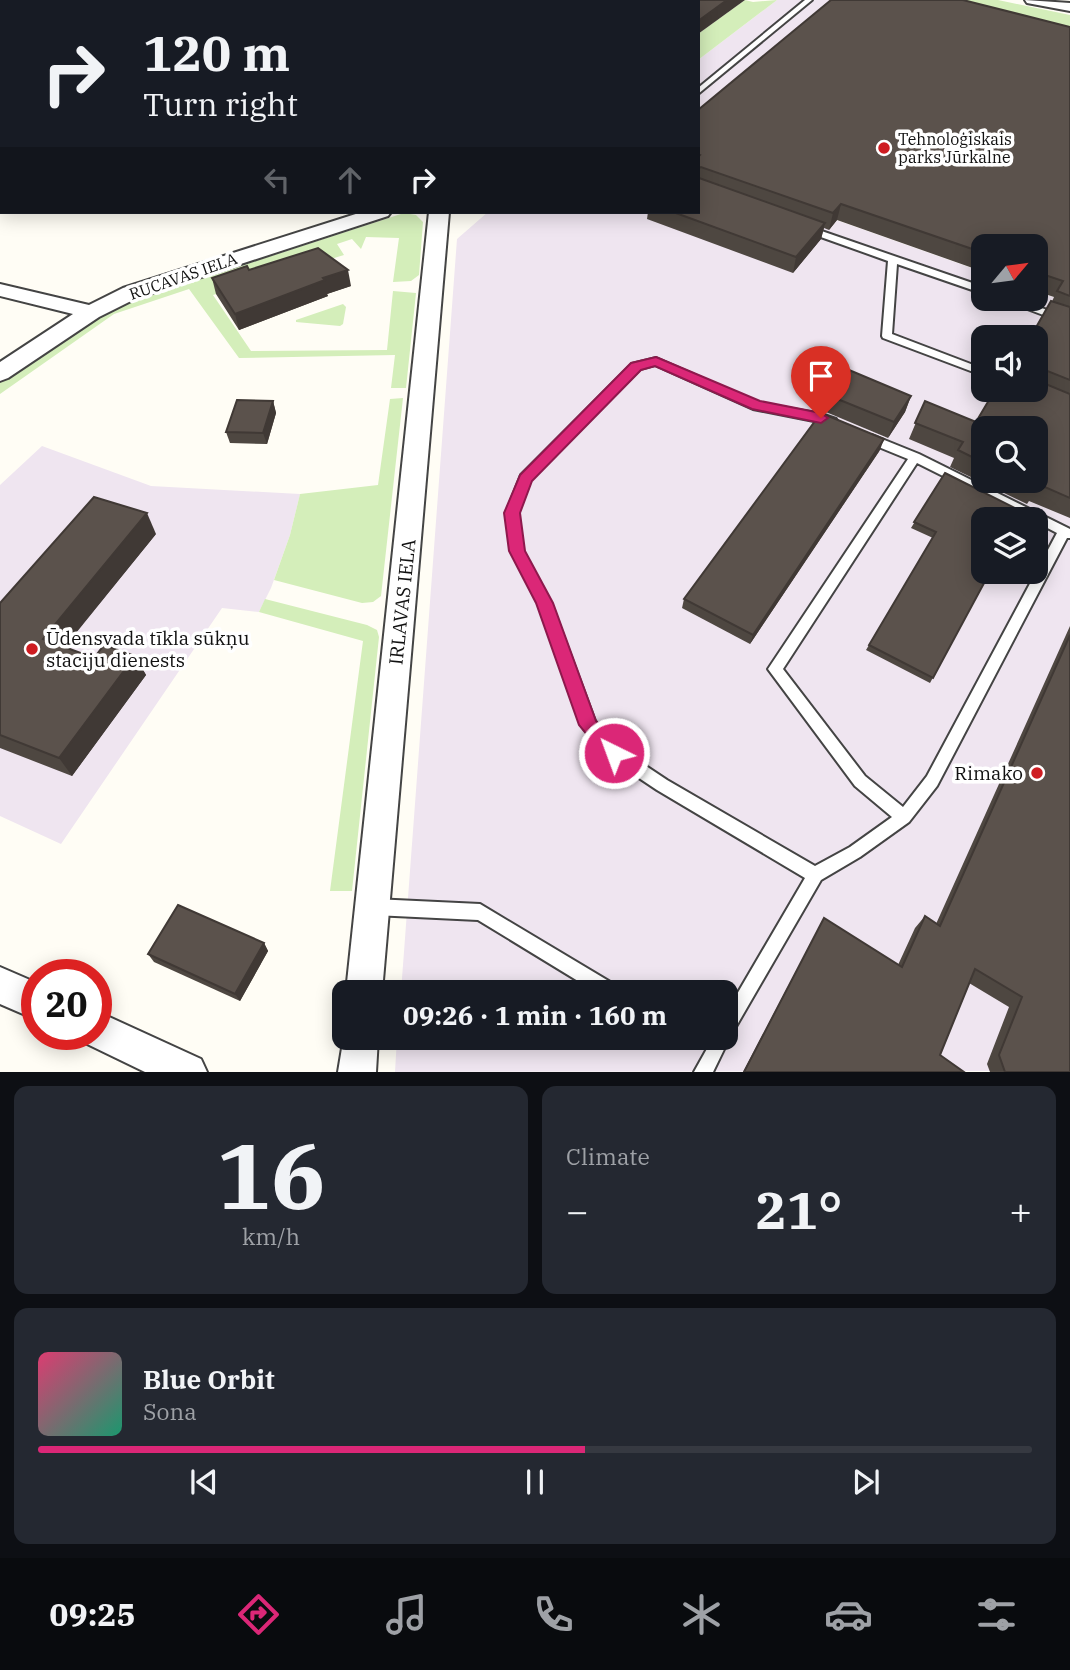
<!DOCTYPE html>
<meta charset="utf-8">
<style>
:root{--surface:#171b24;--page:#242831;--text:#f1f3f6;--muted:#9ea1a6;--line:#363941;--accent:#db2777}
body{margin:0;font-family:"IBM Plex Serif",serif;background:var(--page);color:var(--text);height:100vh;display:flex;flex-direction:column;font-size:26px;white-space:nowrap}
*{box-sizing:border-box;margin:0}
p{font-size:23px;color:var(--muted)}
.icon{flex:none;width:38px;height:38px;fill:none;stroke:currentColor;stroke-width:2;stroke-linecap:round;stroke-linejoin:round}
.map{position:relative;height:1072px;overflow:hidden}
.drawer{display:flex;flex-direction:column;gap:14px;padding:14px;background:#0d0f14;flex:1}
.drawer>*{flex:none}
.top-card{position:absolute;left:0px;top:0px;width:700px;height:214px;box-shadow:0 4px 18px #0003;background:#171b24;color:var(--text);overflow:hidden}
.needle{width:46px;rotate:61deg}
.buttons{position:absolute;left:971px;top:234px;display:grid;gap:14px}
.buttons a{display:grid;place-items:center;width:77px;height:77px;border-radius:14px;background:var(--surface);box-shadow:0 4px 18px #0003;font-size:35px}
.speed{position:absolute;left:21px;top:959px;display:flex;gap:14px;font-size:35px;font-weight:700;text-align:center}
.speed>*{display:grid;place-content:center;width:91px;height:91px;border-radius:50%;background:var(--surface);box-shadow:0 4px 18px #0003;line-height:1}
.speed .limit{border:10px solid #d22;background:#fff;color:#111}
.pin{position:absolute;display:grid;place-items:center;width:60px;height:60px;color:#fff;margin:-72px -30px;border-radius:50% 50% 50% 0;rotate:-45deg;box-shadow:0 0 7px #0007}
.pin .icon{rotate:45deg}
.me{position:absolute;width:77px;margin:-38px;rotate:318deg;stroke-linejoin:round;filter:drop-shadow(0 0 5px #0008)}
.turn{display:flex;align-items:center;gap:24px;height:147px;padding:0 28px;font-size:32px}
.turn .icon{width:91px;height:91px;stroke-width:2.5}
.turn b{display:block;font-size:49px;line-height:60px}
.lanes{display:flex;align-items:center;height:66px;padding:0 28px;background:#0003;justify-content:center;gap:35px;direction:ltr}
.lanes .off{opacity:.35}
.big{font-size:52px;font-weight:700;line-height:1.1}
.drawer .widget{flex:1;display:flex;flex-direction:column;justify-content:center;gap:10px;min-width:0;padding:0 24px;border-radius:14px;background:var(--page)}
.drawer .dial{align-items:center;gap:0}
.dial b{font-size:91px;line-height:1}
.song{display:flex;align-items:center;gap:21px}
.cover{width:84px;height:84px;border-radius:10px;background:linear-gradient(135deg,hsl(340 70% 55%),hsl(160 70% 35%))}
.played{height:7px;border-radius:4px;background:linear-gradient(90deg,var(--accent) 55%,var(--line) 55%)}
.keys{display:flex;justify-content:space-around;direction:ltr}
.heat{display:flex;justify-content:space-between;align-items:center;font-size:38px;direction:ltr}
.drawer .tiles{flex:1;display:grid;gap:14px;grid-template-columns:1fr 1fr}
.widget:last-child{grid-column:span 2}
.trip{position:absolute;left:332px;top:980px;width:406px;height:70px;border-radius:14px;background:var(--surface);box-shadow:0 4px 18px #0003;font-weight:700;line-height:70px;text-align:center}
.tab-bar{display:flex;height:112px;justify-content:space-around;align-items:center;background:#090b0e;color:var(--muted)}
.tab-bar .icon{width:49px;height:49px}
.tab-bar .active{color:var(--accent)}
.tab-bar b{font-size:32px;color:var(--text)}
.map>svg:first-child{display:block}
.industrial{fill:#efe5f0;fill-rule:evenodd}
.green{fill:#d4eeba}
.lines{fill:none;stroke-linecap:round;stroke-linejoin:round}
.lane-casing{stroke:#444;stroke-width:4}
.street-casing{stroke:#444;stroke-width:4}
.lane{fill:#fff;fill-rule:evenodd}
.street{fill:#fff;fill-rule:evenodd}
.wall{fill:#4e4741;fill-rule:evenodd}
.shaded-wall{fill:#403935}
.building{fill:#5b524c;stroke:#403935;stroke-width:2}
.route{fill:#db2777;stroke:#8e194d;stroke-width:2}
.poi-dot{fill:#ce1c21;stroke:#fff;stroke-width:2.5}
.labels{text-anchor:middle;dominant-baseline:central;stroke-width:7;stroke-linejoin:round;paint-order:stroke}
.far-poi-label{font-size:16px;fill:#111;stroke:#fff;text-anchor:start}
.far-street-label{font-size:16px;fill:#111;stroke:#fff}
.street-label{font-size:19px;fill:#111;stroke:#fff}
.poi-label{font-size:19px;fill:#111;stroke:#fff;text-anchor:start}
</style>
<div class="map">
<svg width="1070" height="1072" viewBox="0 0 1070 1072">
<rect width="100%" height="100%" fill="#fffdf5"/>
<g class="industrial">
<polygon points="777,0 845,0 698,124 698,60"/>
<path d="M698 171 983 272 984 299H1036V291L1070 303V1071L395 1072 397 1038H726V992H401L457 239 488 212H698ZM984 338H1036V390H984ZM984 429H1036V481H984ZM984 520H1036V572H984Z"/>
<polygon points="42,446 151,486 300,494 290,535 271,588 259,612 222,608 61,844 0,816 0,485"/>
</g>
<g class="green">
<polygon points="745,0 753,2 777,0 698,60 698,34"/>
<polygon points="956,0 998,0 1070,15 1070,28"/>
<polygon points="404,213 416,215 423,222 419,275 411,281 393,282 399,238 366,237 361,249 352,239 337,244 344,255 213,295 251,351 387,350 393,291 416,293 406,388 391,388 395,355 239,358 189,289 114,314 0,394 0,382 98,315 126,303"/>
<polygon points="343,304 346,307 343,324 340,326 296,322 296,320"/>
<polygon points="403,398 381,596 373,602 362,603 274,580 290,535 300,494 378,485 390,399"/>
<polygon points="265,599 367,625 377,630 379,637 352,891 330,891 363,641 259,612"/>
</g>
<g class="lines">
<defs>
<g id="lane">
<polygon points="805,0 812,0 698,94 698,88"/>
<polygon points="807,226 984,287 984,294 897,264 892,334 984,369 984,376 883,338 882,336 888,261 804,231 804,227"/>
<polygon points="1001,299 1016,299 1070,318 1070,325"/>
<path d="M656 358 759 403 821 414 836 419 838 422 832 426 819 422 753 409 655 365 640 369 530 480 518 513 523 551 551 603 595 721 619 748 667 780 815 866 850 847 892 817 855 786 768 669 908 459 864 441 862 438 864 435H872L919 454 1070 529V538H1067L937 786 909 822 860 857 821 880 730 1037 713 1072H694L713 1038H726V1013L805 878 657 790 609 758 584 729 539 603 511 551 506 513 521 475 632 364ZM917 463 1031 520H1036V522L1057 533 927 776 903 807 865 776 783 669Z"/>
<polygon points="374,899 480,904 617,986 619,992 596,992 478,920 374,915 368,913 366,907 368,901"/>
</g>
<g id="street">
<polygon points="499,0 514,0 498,2"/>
<polygon points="1025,0 1070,3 1070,11 1027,3"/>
<polygon points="362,212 391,212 388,216 137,298 99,317 8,378 0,381 0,362 73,314 0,296 0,284 89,305 123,288"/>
<polygon points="429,212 449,212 382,992 346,992"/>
<polygon points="0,967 37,983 37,1020 0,1004"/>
<polygon points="96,1011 201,1059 207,1072 145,1072 83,1042 80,1034 96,1034"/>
<polygon points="345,1030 345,1038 378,1038 376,1072 338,1072"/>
</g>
</defs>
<use href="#lane" class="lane-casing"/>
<use href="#street" class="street-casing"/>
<use href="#lane" class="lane"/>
<use href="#street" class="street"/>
</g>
<g class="wall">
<path d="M1070 27V518L1029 501 1027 504 950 467 954 458 909 439 925 401 976 422 1036 390V338L1054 297 1036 291V247H984V272L837 220 829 230 824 228 821 239 793 273 647 219 648 212H698V110ZM984 429 1036 481H984Z"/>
<polygon points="249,270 351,286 327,294 328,296 239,330 216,294 212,278"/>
<polygon points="830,396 911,396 905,412 888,438 826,412"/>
<polygon points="273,401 276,413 267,444 230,443 226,432"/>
<polygon points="880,450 750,644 682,608 684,599"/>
<polygon points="945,473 990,572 930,683 866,650 933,538 911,528"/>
<polygon points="156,534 64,647 94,658 135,656 146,675 72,776 0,748 0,603"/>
<polygon points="1070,626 1070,1072 990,1072 987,1064 1009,1007 969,983 940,1055 964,1072 743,1072 824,918 898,965 915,928 925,916 936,924"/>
<polygon points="264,943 268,951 240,1001 154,962 148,954"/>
</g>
<g class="shaded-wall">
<polygon points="59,0 68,0 68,2 56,2"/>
<polygon points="727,0 745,0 698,34 698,21"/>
<polygon points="2,39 2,49 0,50 0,41"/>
<polygon points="841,204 837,220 829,230 833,213"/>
<polygon points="825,223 821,239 793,273 796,257"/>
<polygon points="348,270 351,286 327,294 328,296 239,330 235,314 323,278"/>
<polygon points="911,396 905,412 888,438 894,422"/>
<polygon points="273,401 276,413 267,444 263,433"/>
<polygon points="884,439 880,450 750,644 753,635"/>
<polygon points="147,513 156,534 55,659 43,639"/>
<polygon points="135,656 146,675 72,776 59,758"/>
<polygon points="264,943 268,951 240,1001 235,994"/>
</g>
<g class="building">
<polygon points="0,0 59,0 56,2 2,2 2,15"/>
<polygon points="661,0 727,0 698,21 698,2 659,2"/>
<polygon points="831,0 963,0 1070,27 1070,296 1057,291 1063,281 1036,272 1036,247 984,247 984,253 841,204 833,213 701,167 698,169 698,157 700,155 698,154 698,110"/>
<polygon points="0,16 2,16 2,39 0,41"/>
<polygon points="698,173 699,178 825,223 796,257 673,212 698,212"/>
<polygon points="318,248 348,270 323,278 325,280 235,314 212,278 247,266 249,270"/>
<polygon points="1051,301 1070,307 1070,380 1045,370 1036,371 1036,338 1030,338"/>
<polygon points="849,370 911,396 894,422 830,396"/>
<polygon points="1036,380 1070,394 1070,498 1038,484 1035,488 1021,481 1036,481 1036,429 984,429 984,463 958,450 963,442 915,423 925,401 976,422 995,390 1036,390"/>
<polygon points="237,400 273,401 263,433 226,432"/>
<polygon points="821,413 884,439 753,635 684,599"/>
<polygon points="945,473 1023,512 1018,520 984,520 984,572 990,572 933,678 869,645 936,532 914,522"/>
<polygon points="94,497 147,513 43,639 94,658 104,645 135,656 59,758 0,735 0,603"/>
<polygon points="1070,635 1070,1072 1005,1072 999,1055 1022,997 975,969 940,1055 964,1072 744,1072 824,918 902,967 925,916 940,926"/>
<polygon points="178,905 264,943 235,994 148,954"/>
</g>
<polygon class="route" points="656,357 760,401 821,413 828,418 821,423 752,409 655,366 641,370 532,481 520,513 525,551 553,603 596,721 623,753 620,759 614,762 607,759 579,725 536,603 509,551 504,513 520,475 631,363"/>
<g class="poi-dot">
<circle cx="884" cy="148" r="7"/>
<circle cx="32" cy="649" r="7"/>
<circle cx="1037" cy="773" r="7"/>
</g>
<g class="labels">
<g class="far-poi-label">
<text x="898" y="139">Tehnoloģiskais<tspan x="898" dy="18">parks Jūrkalne</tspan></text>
</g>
<g class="far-street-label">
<text transform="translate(183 276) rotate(-19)">RUCAVAS IELA</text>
</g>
<g class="street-label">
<text transform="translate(402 602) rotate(-84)">IRLAVAS IELA</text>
</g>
<g class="poi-label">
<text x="46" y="638">Ūdensvada tīkla sūkņu<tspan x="46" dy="22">staciju dienests</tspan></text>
<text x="1023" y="773" text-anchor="end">Rimako</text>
</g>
</g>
</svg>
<div class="buttons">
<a><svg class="needle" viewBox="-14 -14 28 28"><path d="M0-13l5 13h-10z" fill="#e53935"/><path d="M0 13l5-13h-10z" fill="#9ea1a6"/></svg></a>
<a><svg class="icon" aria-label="sound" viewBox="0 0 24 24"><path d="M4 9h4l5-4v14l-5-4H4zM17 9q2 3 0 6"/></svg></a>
<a><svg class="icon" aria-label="search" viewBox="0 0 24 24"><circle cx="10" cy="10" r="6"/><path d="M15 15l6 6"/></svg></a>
<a><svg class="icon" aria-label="layers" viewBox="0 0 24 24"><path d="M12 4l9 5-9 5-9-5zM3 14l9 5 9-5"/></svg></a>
</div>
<div class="speed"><div class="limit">20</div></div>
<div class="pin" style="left:821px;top:418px;background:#d93025"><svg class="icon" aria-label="arrive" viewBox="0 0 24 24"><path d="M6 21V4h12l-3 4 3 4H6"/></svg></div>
<svg class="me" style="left:614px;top:753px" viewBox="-20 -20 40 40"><circle r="17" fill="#db2777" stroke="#fff" stroke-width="3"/><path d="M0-11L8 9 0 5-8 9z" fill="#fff"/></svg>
<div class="trip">09:26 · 1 min · 160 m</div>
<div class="top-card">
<div class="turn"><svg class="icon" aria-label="right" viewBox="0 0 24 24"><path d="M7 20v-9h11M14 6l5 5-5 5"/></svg><div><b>120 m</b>Turn right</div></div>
<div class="lanes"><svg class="icon off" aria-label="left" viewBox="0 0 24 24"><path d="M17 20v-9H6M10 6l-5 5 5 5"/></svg><svg class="icon off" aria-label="ahead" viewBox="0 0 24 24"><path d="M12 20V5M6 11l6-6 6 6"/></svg><svg class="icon" aria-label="right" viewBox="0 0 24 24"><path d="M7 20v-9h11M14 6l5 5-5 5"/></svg></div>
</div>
</div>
<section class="drawer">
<div class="tiles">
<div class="widget dial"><b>16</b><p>km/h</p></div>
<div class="widget"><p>Climate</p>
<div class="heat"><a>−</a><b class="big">21°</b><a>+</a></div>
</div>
<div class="widget">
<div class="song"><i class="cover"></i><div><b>Blue Orbit</b><p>Sona</p></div></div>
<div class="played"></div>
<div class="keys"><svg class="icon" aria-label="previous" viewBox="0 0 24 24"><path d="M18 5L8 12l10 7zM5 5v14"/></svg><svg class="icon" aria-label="pause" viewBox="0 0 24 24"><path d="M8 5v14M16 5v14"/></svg><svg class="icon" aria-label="next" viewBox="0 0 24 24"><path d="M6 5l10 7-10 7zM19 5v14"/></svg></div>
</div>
</div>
</section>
<nav class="tab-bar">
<b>09:25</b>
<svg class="icon active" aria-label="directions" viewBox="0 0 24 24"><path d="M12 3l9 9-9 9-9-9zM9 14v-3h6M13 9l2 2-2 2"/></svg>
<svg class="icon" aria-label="music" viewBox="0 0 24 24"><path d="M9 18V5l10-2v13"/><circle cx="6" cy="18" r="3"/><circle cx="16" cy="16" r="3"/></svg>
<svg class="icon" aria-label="phone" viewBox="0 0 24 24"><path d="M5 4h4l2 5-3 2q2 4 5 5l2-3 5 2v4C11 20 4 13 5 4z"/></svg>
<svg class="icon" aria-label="climate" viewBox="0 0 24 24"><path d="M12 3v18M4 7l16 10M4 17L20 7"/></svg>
<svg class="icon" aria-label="car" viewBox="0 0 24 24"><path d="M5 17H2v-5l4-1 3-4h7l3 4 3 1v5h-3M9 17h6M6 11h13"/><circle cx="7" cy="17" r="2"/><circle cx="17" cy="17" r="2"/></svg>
<svg class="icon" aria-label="filters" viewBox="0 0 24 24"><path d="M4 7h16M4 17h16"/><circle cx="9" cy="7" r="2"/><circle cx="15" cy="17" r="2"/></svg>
</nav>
